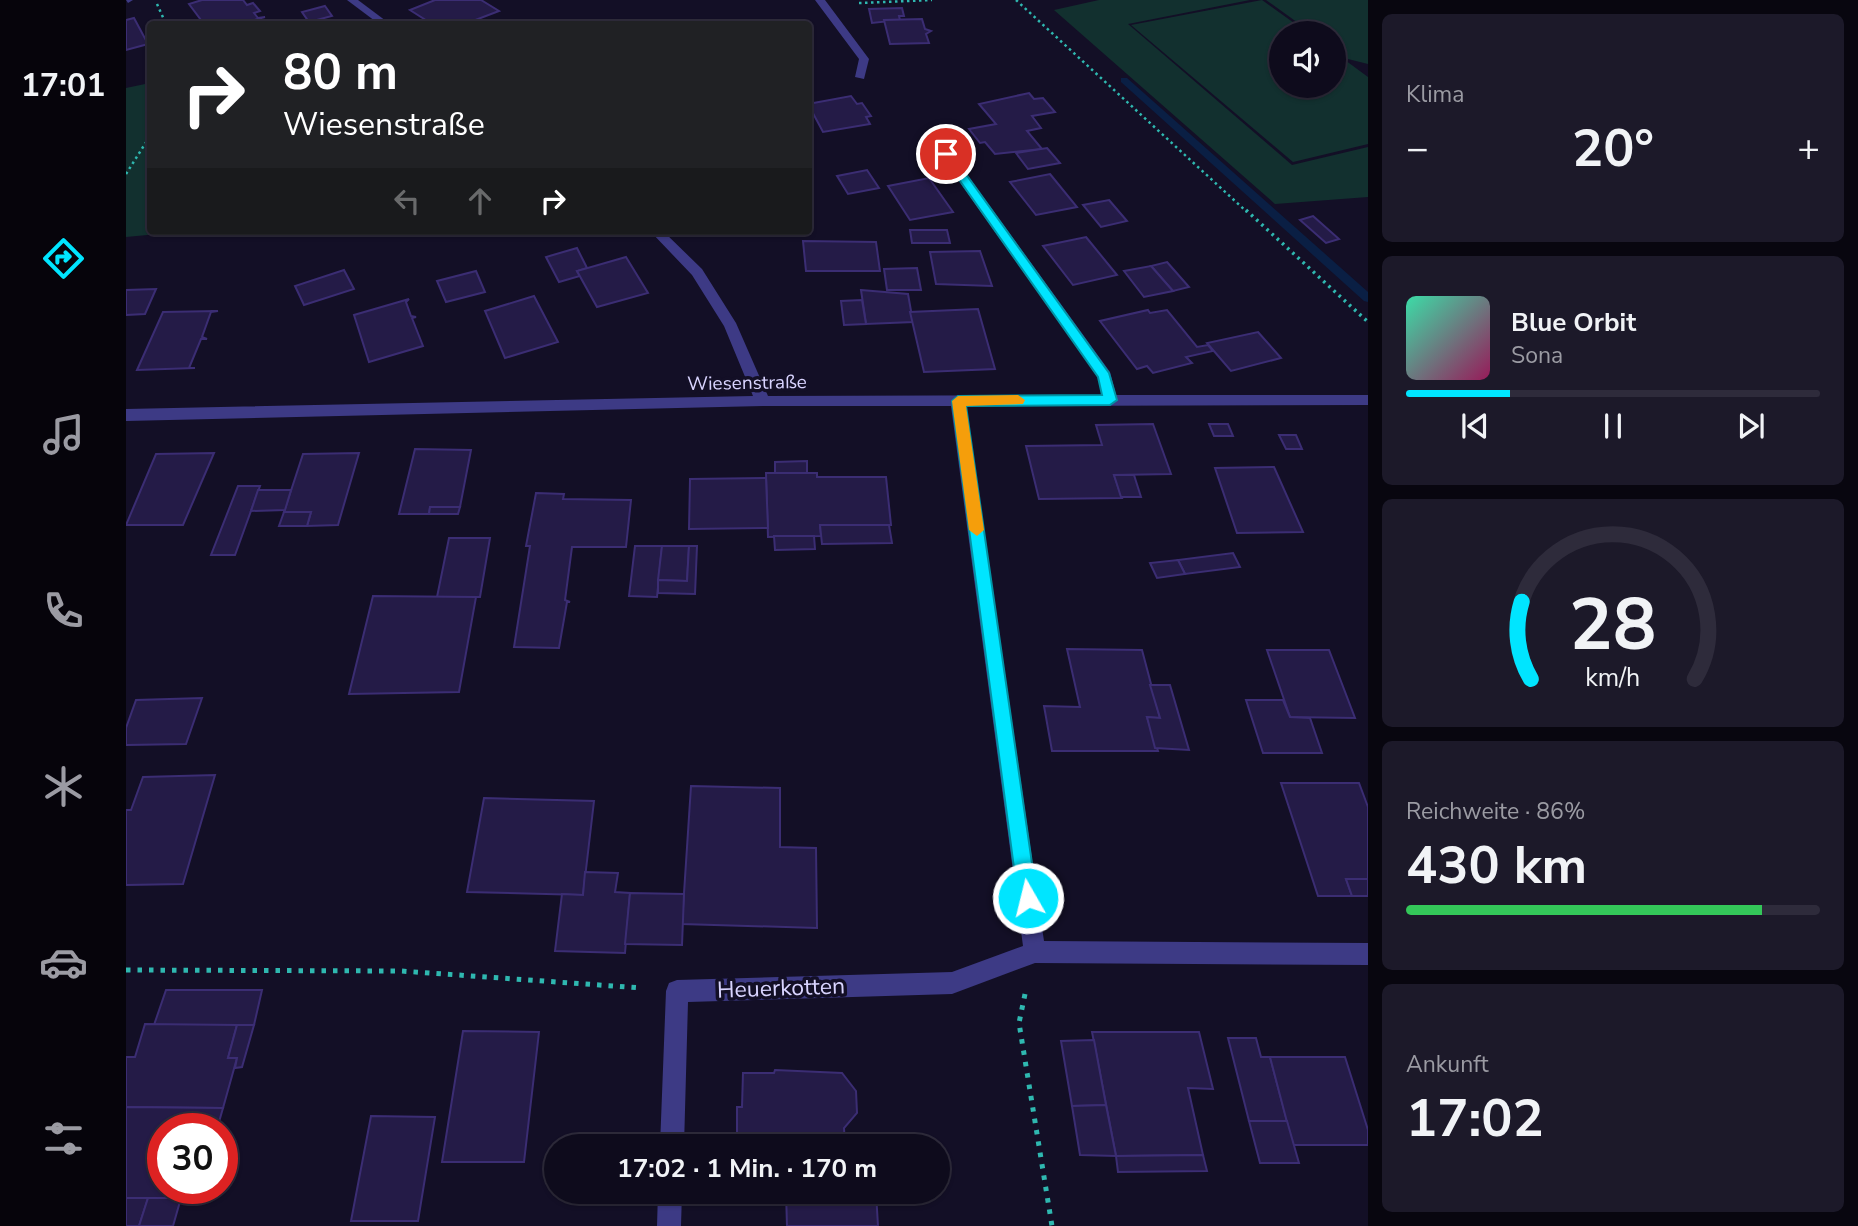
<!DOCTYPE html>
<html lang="de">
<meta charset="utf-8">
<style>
:root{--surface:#0e0b1c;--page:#1c1929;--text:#f1f3f6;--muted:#9b9ba3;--line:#2e2b3b;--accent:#00e5ff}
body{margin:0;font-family:"Nunito Sans",sans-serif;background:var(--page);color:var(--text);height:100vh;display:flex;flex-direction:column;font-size:26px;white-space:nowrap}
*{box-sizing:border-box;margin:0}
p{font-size:23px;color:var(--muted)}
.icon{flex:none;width:38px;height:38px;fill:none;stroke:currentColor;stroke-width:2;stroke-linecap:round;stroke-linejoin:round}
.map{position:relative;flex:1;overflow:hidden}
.details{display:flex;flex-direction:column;gap:14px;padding:14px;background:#08060f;width:490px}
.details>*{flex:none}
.hud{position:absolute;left:21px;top:21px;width:665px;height:214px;border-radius:7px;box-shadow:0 2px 5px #0004,0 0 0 2px var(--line);background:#202124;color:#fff;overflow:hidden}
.fabs{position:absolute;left:1143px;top:21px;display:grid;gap:14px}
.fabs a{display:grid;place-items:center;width:77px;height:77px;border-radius:50%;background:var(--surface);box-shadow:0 2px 5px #0004,0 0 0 2px var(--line);font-size:35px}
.speed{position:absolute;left:21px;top:1113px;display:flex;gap:14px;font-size:35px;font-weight:700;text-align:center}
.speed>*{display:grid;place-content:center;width:91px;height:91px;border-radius:50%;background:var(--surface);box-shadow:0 2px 5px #0004,0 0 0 2px var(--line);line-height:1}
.speed .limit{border:10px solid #d22;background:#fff;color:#111}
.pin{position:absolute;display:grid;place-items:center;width:60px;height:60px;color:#fff;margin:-30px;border:4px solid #fff;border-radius:50%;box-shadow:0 2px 7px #0007}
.me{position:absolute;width:77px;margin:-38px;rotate:352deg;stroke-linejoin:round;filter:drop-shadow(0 0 5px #0008)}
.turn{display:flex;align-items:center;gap:24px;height:147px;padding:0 21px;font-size:32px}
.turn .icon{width:91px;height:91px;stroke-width:2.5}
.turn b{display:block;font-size:49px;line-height:60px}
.lanes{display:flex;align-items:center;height:66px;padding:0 21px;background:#0003;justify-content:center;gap:35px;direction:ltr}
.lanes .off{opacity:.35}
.big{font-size:52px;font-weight:700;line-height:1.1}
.details .widget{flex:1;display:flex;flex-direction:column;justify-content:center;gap:10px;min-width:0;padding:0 24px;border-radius:10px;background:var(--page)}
.details .dial{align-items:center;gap:0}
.dial svg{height:182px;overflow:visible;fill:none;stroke:var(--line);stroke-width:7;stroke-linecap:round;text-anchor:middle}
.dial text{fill:var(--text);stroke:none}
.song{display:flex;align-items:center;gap:21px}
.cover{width:84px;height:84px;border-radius:10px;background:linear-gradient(135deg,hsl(160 70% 55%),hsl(330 70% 35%))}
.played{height:7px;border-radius:4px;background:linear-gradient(90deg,var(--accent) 25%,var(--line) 25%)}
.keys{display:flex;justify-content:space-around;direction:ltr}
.heat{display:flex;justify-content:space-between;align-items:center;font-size:38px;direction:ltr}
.charge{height:10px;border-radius:5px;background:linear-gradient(90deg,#34c759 86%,var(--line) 0)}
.trip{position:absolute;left:418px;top:1134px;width:406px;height:70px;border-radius:35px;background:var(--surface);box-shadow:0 2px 5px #0004,0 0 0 2px var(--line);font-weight:700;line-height:70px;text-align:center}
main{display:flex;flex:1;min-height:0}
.dock{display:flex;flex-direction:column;width:126px;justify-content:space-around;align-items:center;background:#06040b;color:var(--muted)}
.dock .icon{width:49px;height:49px}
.dock .current{color:var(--accent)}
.dock b{font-size:32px;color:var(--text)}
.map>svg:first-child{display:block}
.green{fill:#12302f}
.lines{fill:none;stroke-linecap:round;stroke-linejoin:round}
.stream{fill:#0a1f44;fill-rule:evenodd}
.building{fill:#241b47;stroke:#3b2d73;stroke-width:2}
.path-far2{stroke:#2fb8b0;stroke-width:2.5;stroke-dasharray:2.5 3.5;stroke-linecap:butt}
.path-far1{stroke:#2fb8b0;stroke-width:3.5;stroke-dasharray:2.5 4.5;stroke-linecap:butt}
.path{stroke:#2fb8b0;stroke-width:5;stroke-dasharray:4.5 7;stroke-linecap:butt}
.minor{fill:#3d3a85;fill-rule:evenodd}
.route{fill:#00e5ff;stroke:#0095a6;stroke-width:2}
.slow{fill:#f59e0b}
.labels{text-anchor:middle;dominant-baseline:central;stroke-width:7;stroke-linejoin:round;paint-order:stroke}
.street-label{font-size:19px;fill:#d9d4ff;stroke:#130f26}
.near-street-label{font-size:23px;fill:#d9d4ff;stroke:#130f26}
</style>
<main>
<nav class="dock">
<b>17:01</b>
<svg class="icon current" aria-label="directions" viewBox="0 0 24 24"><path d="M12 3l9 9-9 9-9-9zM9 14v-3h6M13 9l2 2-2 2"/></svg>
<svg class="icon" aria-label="music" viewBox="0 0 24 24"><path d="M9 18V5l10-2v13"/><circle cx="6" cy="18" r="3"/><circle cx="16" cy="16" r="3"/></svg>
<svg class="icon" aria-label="phone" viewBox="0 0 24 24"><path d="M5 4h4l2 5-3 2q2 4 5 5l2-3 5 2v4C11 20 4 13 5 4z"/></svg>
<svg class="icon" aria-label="climate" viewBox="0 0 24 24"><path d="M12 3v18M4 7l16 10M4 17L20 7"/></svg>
<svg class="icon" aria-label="car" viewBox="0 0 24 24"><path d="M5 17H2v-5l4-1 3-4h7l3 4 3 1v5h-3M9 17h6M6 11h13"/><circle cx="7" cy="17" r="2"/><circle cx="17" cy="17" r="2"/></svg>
<svg class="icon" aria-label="filters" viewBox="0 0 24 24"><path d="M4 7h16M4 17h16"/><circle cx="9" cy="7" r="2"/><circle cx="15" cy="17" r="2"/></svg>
</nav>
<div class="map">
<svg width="1242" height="1226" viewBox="0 0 1242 1226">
<rect width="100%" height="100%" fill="#130f26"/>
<g class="green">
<polygon points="973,0 1124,0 1002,24 1166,165 1242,147 1242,197 1149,204 928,10"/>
<polygon points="1136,0 1182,33 1155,33 1155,86 1208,86 1208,52 1242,77 1242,144 1167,162 1005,25"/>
<polygon points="1140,0 1242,0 1242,64 1222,59 1208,49 1208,33 1186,33"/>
<polygon points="24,83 24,231 64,231 0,237 0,88"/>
</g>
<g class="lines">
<polygon class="stream" points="995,78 1001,78 1242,292 1242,302 1238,301 995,82"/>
</g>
<g class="building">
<polygon points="76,0 117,0 121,5 127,3 134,11 128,13 132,18 139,17 114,24 78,24 63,4"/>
<polygon points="309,0 355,0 373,11 339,24 306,24 284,10"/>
<polygon points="199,6 206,16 183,22 176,12"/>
<polygon points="776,8 778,16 773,16 774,20 746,23 743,9"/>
<polygon points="8,18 22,44 0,50 0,20"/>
<polygon points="796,19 799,29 805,31 800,34 803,43 764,44 758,20"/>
<polygon points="903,93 908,99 917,98 929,112 906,116 915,128 901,131 916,149 869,154 859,142 854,143 843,129 870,124 853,104"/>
<polygon points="725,96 731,104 736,103 745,116 740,117 744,124 697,132 682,104"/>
<polygon points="921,148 934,163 902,169 890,153"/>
<polygon points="741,170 753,188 722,194 711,176"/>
<polygon points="924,174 951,207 910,215 884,182"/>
<polygon points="803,178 827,212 784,220 762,186"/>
<polygon points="983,200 1001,221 975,227 957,205"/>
<polygon points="1187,216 1213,239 1200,243 1174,220"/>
<polygon points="784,230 821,230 824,243 786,243"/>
<polygon points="960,237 991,275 947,285 917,246"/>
<polygon points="677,241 750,242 754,271 680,271"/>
<polygon points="451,248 461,268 451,271 454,276 433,282 420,257"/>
<polygon points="854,251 866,286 810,284 804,252"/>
<polygon points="500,257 522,293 471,307 451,271"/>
<polygon points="1041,262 1063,287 1047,291 1025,266"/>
<polygon points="1025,266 1047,291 1018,297 998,271"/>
<polygon points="791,268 795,290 761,290 758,269"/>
<polygon points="218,270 228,289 178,305 169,286"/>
<polygon points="350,271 359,292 320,302 311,281"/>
<polygon points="30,289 19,314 0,315 0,290"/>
<polygon points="735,290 782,294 787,322 740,324"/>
<polygon points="408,296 432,342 379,358 359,311"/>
<polygon points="283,299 280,302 285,316 290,317 286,318 297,346 243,362 228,315"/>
<polygon points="736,300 740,324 718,325 715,301"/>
<polygon points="852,309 869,369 798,372 784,312"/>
<polygon points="1022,310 1024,313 1041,310 1071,347 1082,345 1087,351 1060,357 1066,363 1027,373 1021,366 1011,369 974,321"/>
<polygon points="92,311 85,312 76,337 81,339 75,339 63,368 69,368 11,370 37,312"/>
<polygon points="1132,332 1155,358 1105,371 1081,343"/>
<polygon points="1027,424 1045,474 988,475 996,498 913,499 900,446 976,445 970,425"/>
<polygon points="1083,424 1102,424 1107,436 1088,436"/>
<polygon points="1153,435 1170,435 1176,449 1160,449"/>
<polygon points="289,449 345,450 334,507 304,507 303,514 273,514"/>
<polygon points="88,453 57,525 0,525 30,454"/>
<polygon points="233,453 212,525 181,526 185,512 158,512 177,454"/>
<polygon points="681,461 681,473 649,473 649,462"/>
<polygon points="1148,467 1177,532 1111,533 1089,468"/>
<polygon points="640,473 691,473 691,477 760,477 765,525 694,525 695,536 642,537"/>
<polygon points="988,475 1008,475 1015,497 995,497"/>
<polygon points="640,478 642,528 563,529 564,479"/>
<polygon points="112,486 134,486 109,555 85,555"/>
<polygon points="132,490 165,490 159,510 125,511"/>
<polygon points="410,493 438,494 437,499 505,500 500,547 446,547 439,600 444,602 441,602 433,648 388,647 404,546 400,546"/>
<polygon points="304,507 334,507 332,514 303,514"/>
<polygon points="158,512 185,512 181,526 153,526"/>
<polygon points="694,525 763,525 766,543 696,544"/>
<polygon points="648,536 688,536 689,549 649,550"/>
<polygon points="323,538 364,538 354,597 311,597"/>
<polygon points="509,546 536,546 531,597 503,596"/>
<polygon points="536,546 563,546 561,581 532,580"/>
<polygon points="563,546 571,546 569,594 532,593 532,580 561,581"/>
<polygon points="1107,553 1114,567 1059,574 1052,560"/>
<polygon points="1052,560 1059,574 1031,578 1024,563"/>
<polygon points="247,596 350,597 333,692 223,694"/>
<polygon points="941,649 1016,650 1034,718 1021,717 1032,751 926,751 918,706 954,707"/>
<polygon points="1141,650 1203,650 1229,718 1164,717"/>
<polygon points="1024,685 1044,685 1063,750 1029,748 1021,717 1034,718"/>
<polygon points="76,698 60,744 0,745 0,728 10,700"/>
<polygon points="1120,700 1157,700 1164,717 1184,718 1196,753 1137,753"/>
<polygon points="89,775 57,884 0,885 0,810 5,810 17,777"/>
<polygon points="1155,783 1233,783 1242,807 1242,879 1220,879 1226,896 1192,896"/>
<polygon points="565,786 654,788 654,847 690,848 691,928 556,924"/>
<polygon points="358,798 468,801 457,895 341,892"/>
<polygon points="459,872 492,873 489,892 504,893 499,953 429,951 436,894 457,895"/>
<polygon points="1220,879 1242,879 1242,896 1226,896"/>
<polygon points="504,893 558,894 556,945 499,944"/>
<polygon points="40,990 136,990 128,1025 28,1025"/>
<polygon points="19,1024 111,1025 102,1058 111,1058 97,1108 0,1107 0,1057 9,1057"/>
<polygon points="111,1025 128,1025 116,1067 109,1068 111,1058 102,1058"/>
<polygon points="337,1031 413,1032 398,1162 316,1162"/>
<polygon points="966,1032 1073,1032 1087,1089 1062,1088 1077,1155 990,1156"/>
<polygon points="1102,1038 1130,1038 1135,1057 1144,1057 1161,1121 1123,1121"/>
<polygon points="968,1040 980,1105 946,1106 935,1041"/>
<polygon points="1144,1057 1219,1057 1242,1130 1242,1145 1167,1145"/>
<polygon points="649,1070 716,1073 730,1091 731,1113 718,1128 719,1146 611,1146 611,1107 616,1107 617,1073 648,1073"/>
<polygon points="980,1105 990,1156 954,1155 946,1106"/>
<polygon points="0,1107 97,1108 91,1129 37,1129 37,1188 65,1188 62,1198 0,1198"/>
<polygon points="245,1116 309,1117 292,1221 225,1221"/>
<polygon points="1123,1121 1161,1121 1173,1163 1134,1163"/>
<polygon points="1077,1155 1081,1171 992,1172 990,1156"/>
<polygon points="65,1188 83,1188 80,1199 62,1198"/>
<polygon points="660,1192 750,1192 752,1226 661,1226"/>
<polygon points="0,1198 22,1198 13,1226 0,1226"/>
<polygon points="22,1198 55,1198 47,1226 13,1226"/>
</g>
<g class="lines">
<g class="path-far2">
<polyline points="890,0 1121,212"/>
<polyline points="733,3 806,0"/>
<polyline points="31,4 40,24"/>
<polyline points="0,174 24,136"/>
</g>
<polyline class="path-far1" points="1120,210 1242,322"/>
<g class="path">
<polyline points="0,970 275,971 516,988"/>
<polyline points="899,994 893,1023 926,1226"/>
</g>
<g class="minor">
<polygon points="0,0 7,0 2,3"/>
<polygon points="221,0 232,0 264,24 253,24"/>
<polygon points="689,0 699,0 743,59 738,79 729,77 733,59"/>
<polygon points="816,151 824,151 984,372 990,395 1242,395 1242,405 840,406 918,941 1242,943 1242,965 909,963 826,994 562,1002 558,1146 534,1146 540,991 543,983 551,980 826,972 897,946 825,406 637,406 0,421 0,409 627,396 598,326 566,275 524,231 537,231 576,269 610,323 642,396 976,395 972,377 816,157"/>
<polygon points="532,1192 556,1192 555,1226 531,1226"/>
</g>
</g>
<polygon class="route" points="820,151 824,152 983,373 991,400 984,405 840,406 911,898 908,905 902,908 895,905 892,898 826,401 832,396 976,395 972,377 815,154"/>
<polygon class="slow" points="892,395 899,400 897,404 840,406 858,530 851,536 843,530 826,401 832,396"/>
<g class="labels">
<g class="street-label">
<text transform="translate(621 383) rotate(-1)">Wiesenstraße</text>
</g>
<g class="near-street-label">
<text transform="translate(655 988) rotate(-2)">Heuerkotten</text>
</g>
</g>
</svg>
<div class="fabs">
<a><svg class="icon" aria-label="sound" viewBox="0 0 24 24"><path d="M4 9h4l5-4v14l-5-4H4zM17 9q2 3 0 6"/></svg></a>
</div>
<div class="speed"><div class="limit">30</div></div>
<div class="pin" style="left:820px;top:154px;background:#d93025"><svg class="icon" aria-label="arrive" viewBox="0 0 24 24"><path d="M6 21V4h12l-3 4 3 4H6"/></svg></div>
<svg class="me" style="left:902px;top:898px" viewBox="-20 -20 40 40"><circle r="17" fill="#00e5ff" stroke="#fff" stroke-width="3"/><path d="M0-11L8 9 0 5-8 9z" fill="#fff"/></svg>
<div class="trip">17:02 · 1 Min. · 170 m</div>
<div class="hud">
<div class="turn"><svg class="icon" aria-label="right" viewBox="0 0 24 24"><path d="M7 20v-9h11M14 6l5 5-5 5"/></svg><div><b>80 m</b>Wiesenstraße</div></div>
<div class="lanes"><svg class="icon off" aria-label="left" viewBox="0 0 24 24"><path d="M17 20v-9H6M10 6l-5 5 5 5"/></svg><svg class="icon off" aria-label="ahead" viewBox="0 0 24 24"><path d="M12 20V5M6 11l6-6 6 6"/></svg><svg class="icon" aria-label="right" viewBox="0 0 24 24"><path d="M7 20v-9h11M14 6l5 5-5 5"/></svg></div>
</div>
</div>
<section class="details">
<div class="widget"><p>Klima</p>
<div class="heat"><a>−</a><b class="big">20°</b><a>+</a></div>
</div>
<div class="widget">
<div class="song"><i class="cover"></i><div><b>Blue Orbit</b><p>Sona</p></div></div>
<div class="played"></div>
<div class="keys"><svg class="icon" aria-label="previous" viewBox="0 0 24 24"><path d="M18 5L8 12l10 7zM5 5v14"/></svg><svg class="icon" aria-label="pause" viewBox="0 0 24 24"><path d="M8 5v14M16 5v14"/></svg><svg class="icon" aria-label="next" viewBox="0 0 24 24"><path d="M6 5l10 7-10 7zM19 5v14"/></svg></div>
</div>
<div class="widget dial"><svg viewBox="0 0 100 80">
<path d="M14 69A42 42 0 1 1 86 69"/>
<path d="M14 69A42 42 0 0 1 10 35" stroke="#00e5ff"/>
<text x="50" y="56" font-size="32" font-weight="700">28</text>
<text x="50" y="72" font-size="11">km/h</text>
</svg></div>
<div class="widget"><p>Reichweite · 86%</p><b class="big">430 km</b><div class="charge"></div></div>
<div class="widget"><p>Ankunft</p><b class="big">17:02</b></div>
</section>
</main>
